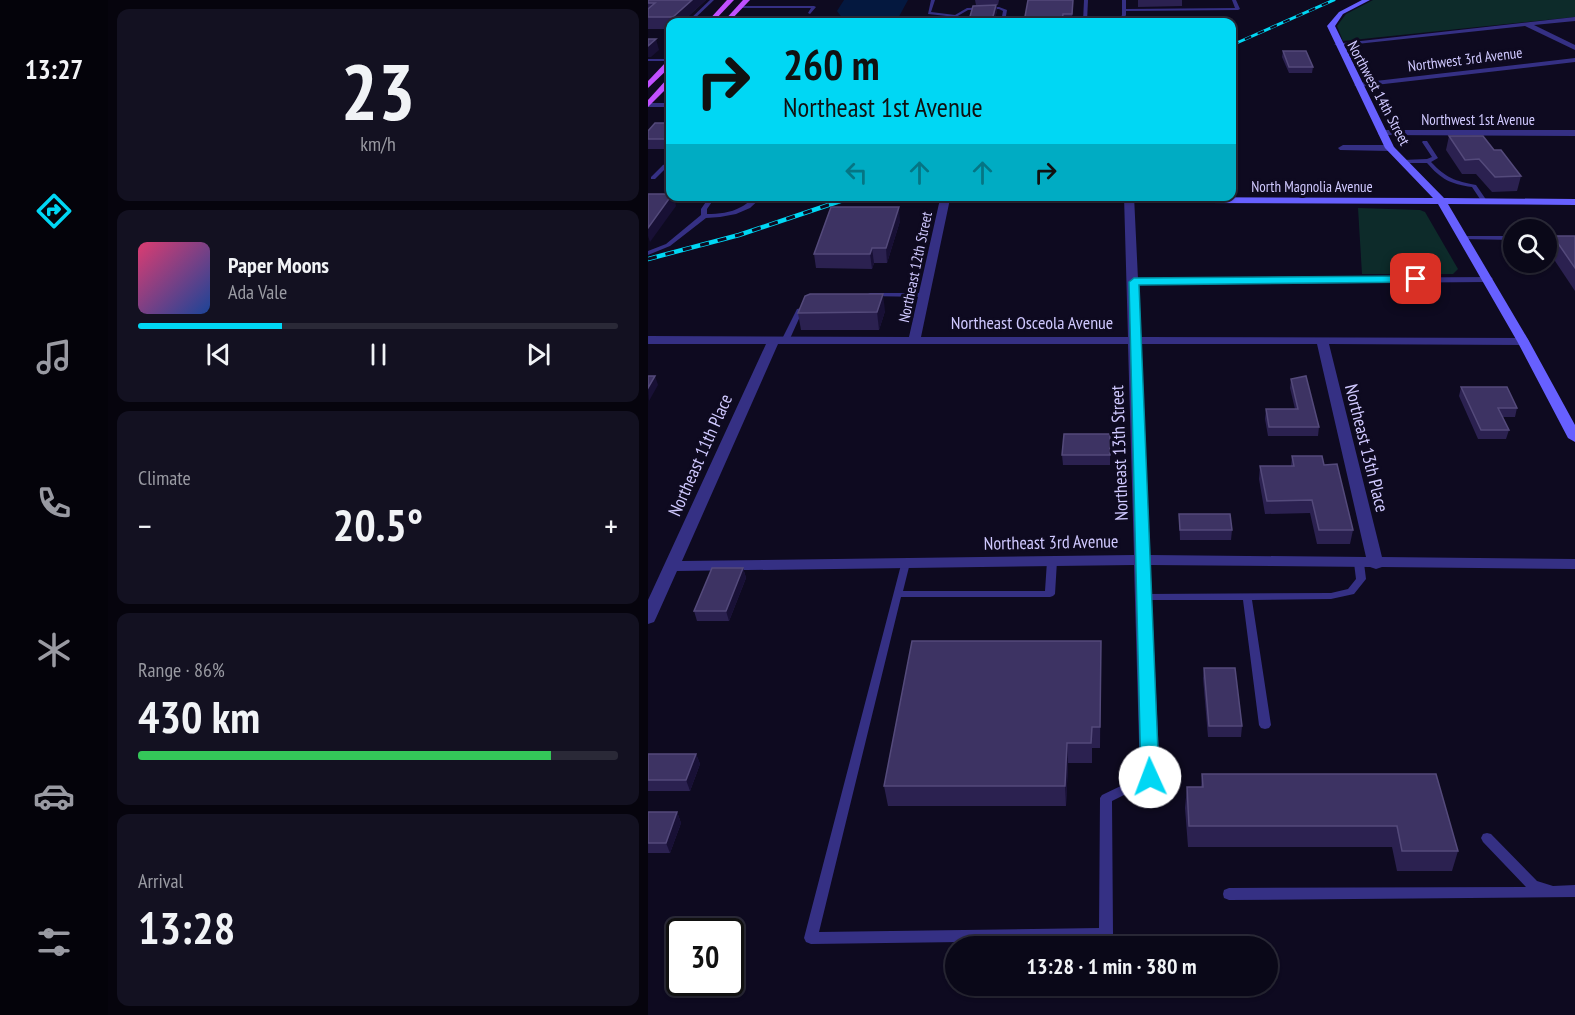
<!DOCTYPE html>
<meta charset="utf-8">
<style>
:root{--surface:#0a0818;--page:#131121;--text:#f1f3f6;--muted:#999aa2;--line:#2a2937;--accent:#00d7f4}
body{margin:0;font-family:"PT Sans Narrow",sans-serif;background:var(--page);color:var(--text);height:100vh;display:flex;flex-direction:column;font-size:22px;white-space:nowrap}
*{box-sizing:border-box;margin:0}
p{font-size:20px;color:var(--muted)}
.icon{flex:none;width:33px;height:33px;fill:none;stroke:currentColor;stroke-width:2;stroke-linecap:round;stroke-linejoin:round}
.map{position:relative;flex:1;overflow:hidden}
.panel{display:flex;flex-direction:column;gap:9px;padding:9px;background:#06040d;width:540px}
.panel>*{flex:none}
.guide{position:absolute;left:18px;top:18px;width:570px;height:183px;border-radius:12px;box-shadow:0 2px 4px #0004,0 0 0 2px var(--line);background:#00d7f4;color:#111;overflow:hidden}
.fabs{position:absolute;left:855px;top:219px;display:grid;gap:12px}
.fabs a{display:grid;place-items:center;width:54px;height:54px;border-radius:50%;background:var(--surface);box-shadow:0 2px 4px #0004,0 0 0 2px var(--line);font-size:30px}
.speed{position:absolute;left:18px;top:918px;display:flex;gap:12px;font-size:30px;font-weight:700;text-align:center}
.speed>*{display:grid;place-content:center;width:78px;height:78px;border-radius:50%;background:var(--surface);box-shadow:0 2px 4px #0004,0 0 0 2px var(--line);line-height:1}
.speed .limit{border:3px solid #111;border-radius:9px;background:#fff;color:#111}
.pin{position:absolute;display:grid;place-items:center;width:51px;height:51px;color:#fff;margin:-26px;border-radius:12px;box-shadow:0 3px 9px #0006}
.me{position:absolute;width:66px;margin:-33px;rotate:358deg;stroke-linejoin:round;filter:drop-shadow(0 0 4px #0008)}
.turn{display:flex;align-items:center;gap:21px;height:126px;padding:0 18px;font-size:27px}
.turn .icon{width:78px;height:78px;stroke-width:2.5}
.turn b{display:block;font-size:42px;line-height:51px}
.lanes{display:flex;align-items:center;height:57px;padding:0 18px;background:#0003;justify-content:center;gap:30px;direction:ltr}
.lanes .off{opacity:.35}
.big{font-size:45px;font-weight:700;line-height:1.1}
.panel .widget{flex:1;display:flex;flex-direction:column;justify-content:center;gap:9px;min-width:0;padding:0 21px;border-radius:12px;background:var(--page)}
.panel .dial{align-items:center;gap:0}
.dial b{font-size:78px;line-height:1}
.song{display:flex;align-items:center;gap:18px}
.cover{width:72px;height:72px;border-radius:9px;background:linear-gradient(135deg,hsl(340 70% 55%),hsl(220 70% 35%))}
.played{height:6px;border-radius:3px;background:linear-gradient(90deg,var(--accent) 30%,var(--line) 30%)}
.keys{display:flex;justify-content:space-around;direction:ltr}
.heat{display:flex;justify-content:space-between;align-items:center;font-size:33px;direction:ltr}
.charge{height:9px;border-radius:4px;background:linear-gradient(90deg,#34c759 86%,var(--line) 0)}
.trip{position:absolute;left:297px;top:936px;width:333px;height:60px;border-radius:30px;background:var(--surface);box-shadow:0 2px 4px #0004,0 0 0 2px var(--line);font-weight:700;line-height:60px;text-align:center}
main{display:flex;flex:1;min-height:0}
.tab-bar{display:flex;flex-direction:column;width:108px;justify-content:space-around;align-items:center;background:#04030a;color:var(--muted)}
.tab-bar .icon{width:42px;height:42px}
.tab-bar .current{color:var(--accent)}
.tab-bar b{font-size:27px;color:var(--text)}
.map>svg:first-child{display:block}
.green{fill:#0d2b2a}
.water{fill:#04183f}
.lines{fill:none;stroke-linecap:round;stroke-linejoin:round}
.lane{fill:#353084;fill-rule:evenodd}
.street{fill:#353084;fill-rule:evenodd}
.secondary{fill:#6760ff;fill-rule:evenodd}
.primary{fill:#c150ff;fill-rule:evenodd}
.rail-far1-casing{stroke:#00d7f4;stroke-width:3}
.rail-casing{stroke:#00d7f4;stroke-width:4.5}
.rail-far1{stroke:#0e0a20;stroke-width:2;stroke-dasharray:7;stroke-linecap:butt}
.rail{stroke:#0e0a20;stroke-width:3;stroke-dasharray:9;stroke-linecap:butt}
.wall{fill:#2b2150}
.shaded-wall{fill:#181035}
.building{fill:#3d3363;stroke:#544a7b;stroke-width:1.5}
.route{fill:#00d7f4;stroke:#008c9f;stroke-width:1.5}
.labels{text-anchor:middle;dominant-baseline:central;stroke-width:6;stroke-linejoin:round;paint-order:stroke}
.far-street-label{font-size:15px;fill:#d0c9ff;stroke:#0e0a20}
.street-label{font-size:18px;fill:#d0c9ff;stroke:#0e0a20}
</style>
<main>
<nav class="tab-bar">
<b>13:27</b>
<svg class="icon current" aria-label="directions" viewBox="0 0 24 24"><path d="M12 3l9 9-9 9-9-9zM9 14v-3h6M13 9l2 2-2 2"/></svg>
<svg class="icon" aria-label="music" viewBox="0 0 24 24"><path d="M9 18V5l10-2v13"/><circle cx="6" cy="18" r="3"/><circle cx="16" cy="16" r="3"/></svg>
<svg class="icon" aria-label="phone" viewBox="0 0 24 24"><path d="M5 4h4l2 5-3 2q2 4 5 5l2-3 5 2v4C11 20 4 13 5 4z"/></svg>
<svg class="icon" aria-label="climate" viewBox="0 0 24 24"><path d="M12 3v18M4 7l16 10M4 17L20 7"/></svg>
<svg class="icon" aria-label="car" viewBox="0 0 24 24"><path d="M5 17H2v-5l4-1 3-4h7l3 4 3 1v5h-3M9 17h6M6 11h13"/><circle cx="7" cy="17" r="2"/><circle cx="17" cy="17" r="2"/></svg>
<svg class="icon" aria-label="filters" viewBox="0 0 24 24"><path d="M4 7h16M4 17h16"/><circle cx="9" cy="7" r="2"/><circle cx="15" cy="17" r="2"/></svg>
</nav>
<section class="panel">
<div class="widget dial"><b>23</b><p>km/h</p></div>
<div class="widget">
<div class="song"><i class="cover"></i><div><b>Paper Moons</b><p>Ada Vale</p></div></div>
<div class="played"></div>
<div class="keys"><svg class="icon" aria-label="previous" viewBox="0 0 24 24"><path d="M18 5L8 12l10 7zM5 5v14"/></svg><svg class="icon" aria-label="pause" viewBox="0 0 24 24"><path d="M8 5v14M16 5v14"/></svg><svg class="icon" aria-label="next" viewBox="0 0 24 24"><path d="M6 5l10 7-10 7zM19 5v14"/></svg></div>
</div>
<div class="widget"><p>Climate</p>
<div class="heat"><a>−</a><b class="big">20.5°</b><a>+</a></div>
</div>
<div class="widget"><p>Range · 86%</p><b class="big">430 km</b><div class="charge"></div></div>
<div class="widget"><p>Arrival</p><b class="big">13:28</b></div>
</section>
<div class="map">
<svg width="927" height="1015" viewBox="0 0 927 1015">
<rect width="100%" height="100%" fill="#0e0a20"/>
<g class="green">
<polygon points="725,0 927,0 927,17 695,41 689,26 698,14"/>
<polygon points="710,208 772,210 777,212 810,269 805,274 714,274"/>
</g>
<polygon class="water" points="196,0 260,0 248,22 187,22 195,19 189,11"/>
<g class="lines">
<g class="lane">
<polygon points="62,0 66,0 43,22 39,22"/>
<polygon points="283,0 287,0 283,12 307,15 319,8 351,7 359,10 357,22 353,22 355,11 351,9 320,10 308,17 280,14"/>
<polygon points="436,0 440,0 439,22 435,22"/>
<polygon points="474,0 478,0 478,9 587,8 584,0 588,0 592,9 590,10 478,11 478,15 474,22 470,22 474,15"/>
<polygon points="92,6 166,6 168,7 162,14 160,13 163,8 91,8"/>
<rect x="0" y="59" width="22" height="2"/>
<path d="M775 141H779L790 158 783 162C798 178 807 181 828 185L839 201 838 202H834L824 187C802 184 793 179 779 163H752L751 162 754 160 779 159 784 157 774 142Z"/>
<polygon points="22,162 22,166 19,167 7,179 3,179 3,177 15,165"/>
<path d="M62 196H68L59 209V214C71 214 82 213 93 207 101 203 106 196 115 196L102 208 88 214 72 217 58 218 22 246 0 255V251L18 244 53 215V209Z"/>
<polygon points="815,236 866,236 866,240 813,239 812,238"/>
<rect x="898" y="236" width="29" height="4"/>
<polygon points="222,293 276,293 279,295 276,297 220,296 220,294"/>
<polygon points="162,306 166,308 154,312 140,343 134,343 133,341 149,309"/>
<polygon points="404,558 409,561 407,594 405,596 402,597 253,597 171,932 451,928 452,798 454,795 502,772 506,774 508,777 506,780 464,801 465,934 463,938 458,940 163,944 158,942 156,938 254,561 257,560 262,563 255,591 397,591 399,561"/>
<polygon points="711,560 716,563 718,579 706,594 683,599 604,600 623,725 621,728 617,729 613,728 611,725 595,600 496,600 493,599 491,597 493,595 496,594 683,593 700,589 708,579 706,563"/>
<polygon points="839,833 843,834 889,881 905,886 927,885 927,897 581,900 576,898 575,894 576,890 581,888 878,887 835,842 833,838 835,834"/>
</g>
<g class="street">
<polygon points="927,17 927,21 886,25 927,45 927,50 877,26 690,46 686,44"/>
<polygon points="927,58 927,62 710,87 706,85 710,83"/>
<rect x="0" y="103" width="22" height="4"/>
<polygon points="734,130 927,130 927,136 731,135 730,133"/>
<polygon points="695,145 742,145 747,148 742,151 692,150 690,148"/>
<path d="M295 196 302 199 273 337H480L476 196H486L490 279 843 277 845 279 839 282 490 285 492 337 879 338 881 341 875 345 681 344 734 557 927 559V569L734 567 728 569 722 567 502 565 512 777 509 783 502 785 495 783 492 777 486 565 29 571 8 618 6 622 0 624V600L118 344H0V336L261 337 292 199ZM130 344H480L486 555 34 561ZM493 344H669L718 557 502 555Z"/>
</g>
<polygon class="secondary" points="714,0 722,0 695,14 687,26 746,147 796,198 927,199 927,205 800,204 881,341 927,425 927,442 920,438 869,341 790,204 297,202 221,199 216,196 785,198 737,148 679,26 691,12"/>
<g class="primary">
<polygon points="79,0 86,0 65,22 59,22"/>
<polygon points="95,0 102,0 81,22 75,22"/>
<polygon points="19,61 22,61 22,67 0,88 0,81"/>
<polygon points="19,79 22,79 22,85 0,107 0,100"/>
</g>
<defs>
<polyline id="rail-far1" points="584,45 686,0"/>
<polyline id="rail" points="0,259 91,235 207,196"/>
</defs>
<use href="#rail-far1" class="rail-far1-casing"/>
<use href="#rail" class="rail-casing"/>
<use href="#rail-far1" class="rail-far1"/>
<use href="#rail" class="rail"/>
</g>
<g class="wall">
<polygon points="0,0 58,0 34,22 22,22 22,29 0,29"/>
<polygon points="327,0 351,0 350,5 328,5"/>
<polygon points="425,0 424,22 376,22"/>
<polygon points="490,0 534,0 534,6 490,7"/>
<polygon points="348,5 349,11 346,22 321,22 321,20"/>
<polygon points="635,51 665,67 664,73 641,73 634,57"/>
<polygon points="22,123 22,149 0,149 0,131"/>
<polygon points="801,136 846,150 873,176 869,191 844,192 828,174 814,174 798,150"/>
<polygon points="252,221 239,263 226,263 224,269 168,268 166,254"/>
<polygon points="905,236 927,236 927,291 901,252"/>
<polygon points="237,311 231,330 153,330 150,313"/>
<polygon points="643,379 671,427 670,436 620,436 617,419 618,409 647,409 642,388"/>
<polygon points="813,387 869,408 867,417 855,417 861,430 858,439 830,439 811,396"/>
<polygon points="462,434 462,465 415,465 414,455"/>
<polygon points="644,456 676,465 705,530 702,544 669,544 662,513 617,514 611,479 612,466 643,466"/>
<polygon points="531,514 584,530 583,540 532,540"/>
<polygon points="95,568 98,578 81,621 49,621 46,611"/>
<polygon points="453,641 452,748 444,748 444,763 420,763 418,806 240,806 236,786"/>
<polygon points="556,668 594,726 593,737 560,737 555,678"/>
<polygon points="0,754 48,754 52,764 42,791 0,791"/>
<polygon points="554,774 788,774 810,851 804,871 749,871 744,847 540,847 537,808 539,787 553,787"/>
<polygon points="0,812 29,812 33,823 22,853 0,853"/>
</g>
<g class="shaded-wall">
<polygon points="44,0 58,0 34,22 26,22 25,17"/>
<polygon points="348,5 349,11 346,22 345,22"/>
<polygon points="8,39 11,50 3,57 0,57 0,46"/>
<polygon points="23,196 26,196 28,206 2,242 0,236 0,228"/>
<polygon points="251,207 252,221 239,263 238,248"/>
<polygon points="224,248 226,263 224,269 222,254"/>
<polygon points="235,294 237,311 231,330 229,312"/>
<polygon points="7,376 10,385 1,401 0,388"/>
<polygon points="95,568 98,578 81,621 78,611"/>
<polygon points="419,743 420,763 418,806 417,786"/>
<polygon points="48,754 52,764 42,791 38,780"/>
<polygon points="29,812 33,823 22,853 18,843"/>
</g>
<g class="building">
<polygon points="0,0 44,0 25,17 0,17 0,9 7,3 0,3"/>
<polygon points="380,0 425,0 424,14 415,14 414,22 376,22"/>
<polygon points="348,5 344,20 321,20 325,6"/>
<polygon points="0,39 8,39 0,46"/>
<polygon points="635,51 658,51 665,67 641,67"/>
<polygon points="7,123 22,123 22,139 0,139 0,131"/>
<polygon points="801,136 835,136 846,150 853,150 873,176 847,177 831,159 817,160"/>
<polygon points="0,194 22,194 22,196 23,196 0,228"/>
<polygon points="183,207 251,207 238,248 224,248 222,254 166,254"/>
<polygon points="905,236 927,236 927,268"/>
<polygon points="162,294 235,294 229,312 150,313 157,296"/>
<polygon points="0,376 7,376 0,388"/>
<polygon points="658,376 671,427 621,427 618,409 650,409 643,379"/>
<polygon points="813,387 859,387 869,408 850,408 861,430 833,430"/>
<polygon points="416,434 462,434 462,455 414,455"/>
<polygon points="644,456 674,456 676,465 689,464 705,530 671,530 664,500 619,501 612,466 646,466"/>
<polygon points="531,514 582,514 584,530 532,530"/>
<polygon points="64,568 95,568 78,611 46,611"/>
<polygon points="264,641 453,641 452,727 444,727 443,743 419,743 417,786 236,786"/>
<polygon points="556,668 587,668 594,726 561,726"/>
<polygon points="0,754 48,754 38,780 0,780"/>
<polygon points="554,774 788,774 810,851 754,851 749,826 541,826 539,787 555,787"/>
<polygon points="0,812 29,812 18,843 0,843"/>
</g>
<polygon class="route" points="768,276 772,277 772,282 491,285 511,777 508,782 502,784 496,782 493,777 481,282 486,278"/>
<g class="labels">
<g class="far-street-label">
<text transform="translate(817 59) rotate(-7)">Northwest 3rd Avenue</text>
<text transform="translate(731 93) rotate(62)">Northwest 14th Street</text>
<text x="830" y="119">Northwest 1st Avenue</text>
<text x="664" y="186">North Magnolia Avenue</text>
<text transform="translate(267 267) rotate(-78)">Northeast 12th Street</text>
</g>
<g class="street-label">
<text x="384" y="322">Northeast Osceola Avenue</text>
<text transform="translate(719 448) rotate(76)">Northeast 13th Place</text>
<text transform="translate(471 453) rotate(-92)">Northeast 13th Street</text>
<text transform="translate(52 455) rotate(-66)">Northeast 11th Place</text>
<text transform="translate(403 542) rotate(-1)">Northeast 3rd Avenue</text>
</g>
</g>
</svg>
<div class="fabs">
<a><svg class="icon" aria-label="search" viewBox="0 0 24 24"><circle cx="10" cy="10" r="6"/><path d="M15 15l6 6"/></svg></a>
</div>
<div class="speed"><div class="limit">30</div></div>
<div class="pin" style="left:768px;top:279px;background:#d93025"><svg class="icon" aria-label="arrive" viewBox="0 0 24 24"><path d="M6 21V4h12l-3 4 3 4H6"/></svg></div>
<svg class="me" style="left:502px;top:777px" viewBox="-20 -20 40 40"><circle r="19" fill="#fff"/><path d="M0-13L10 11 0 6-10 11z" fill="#00d7f4"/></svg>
<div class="trip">13:28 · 1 min · 380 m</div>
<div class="guide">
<div class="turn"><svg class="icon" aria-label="right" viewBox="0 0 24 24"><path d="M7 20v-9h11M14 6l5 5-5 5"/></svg><div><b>260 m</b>Northeast 1st Avenue</div></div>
<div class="lanes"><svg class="icon off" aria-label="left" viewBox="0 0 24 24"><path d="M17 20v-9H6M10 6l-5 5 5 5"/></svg><svg class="icon off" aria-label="ahead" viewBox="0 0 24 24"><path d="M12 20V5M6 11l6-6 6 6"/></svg><svg class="icon off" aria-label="ahead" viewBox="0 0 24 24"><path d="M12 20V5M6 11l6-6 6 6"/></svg><svg class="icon" aria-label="right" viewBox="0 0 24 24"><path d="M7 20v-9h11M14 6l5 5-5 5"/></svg></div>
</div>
</div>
</main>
